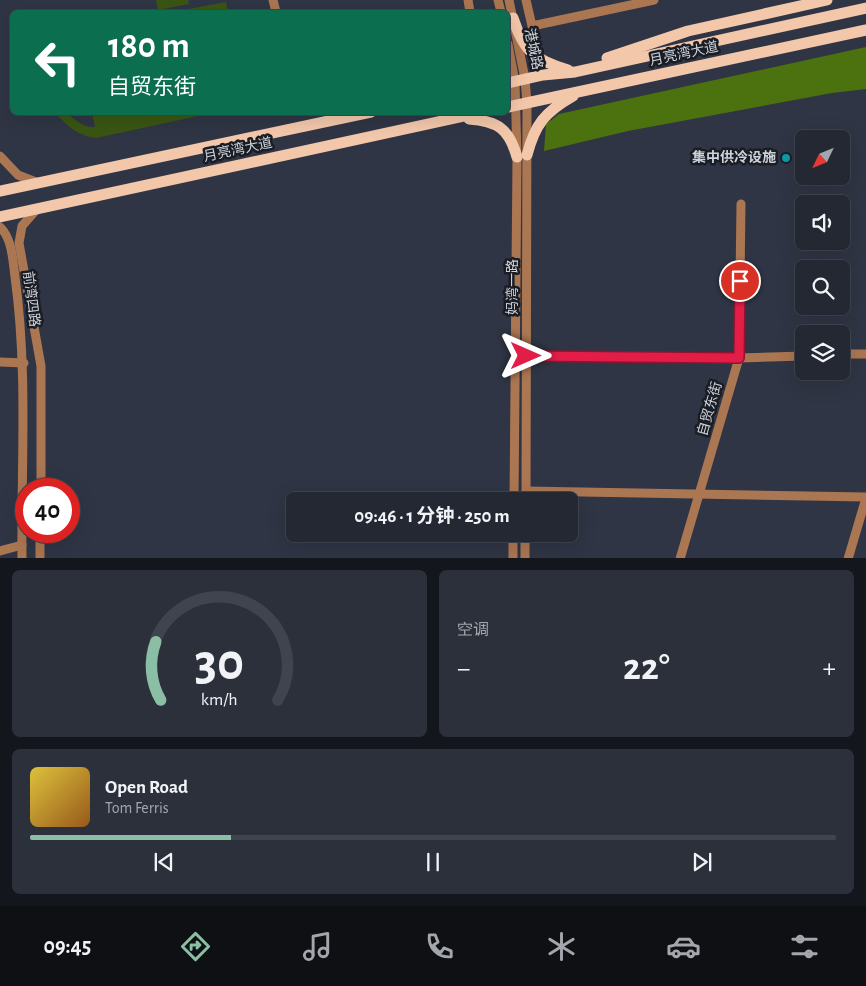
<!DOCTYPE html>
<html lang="zh">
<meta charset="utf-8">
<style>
:root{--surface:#232833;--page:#2b303b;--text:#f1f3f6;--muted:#a3a6ac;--line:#40444e;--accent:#8abfa5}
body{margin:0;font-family:"Alegreya Sans","Noto Sans SC",sans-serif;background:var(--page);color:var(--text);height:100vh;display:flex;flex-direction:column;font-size:19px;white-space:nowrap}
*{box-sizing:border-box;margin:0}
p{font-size:16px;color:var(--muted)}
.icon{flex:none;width:28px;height:28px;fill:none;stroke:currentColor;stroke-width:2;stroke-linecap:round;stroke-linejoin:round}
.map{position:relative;height:558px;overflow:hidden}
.details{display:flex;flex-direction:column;gap:12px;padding:12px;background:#13161c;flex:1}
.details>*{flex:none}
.hud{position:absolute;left:10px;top:10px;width:500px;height:105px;border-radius:8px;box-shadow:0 5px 20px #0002,0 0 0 1px var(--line);background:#0b6e4f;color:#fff;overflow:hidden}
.needle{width:32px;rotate:227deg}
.controls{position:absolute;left:795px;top:130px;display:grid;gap:10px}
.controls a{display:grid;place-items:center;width:55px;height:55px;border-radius:8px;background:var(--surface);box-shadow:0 5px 20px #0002,0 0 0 1px var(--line);font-size:25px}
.speed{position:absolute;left:15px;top:478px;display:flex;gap:10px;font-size:25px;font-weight:700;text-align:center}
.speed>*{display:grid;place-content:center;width:65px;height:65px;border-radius:50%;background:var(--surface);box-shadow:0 5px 20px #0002,0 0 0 1px var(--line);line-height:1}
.speed .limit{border:8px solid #d22;background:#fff;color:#111}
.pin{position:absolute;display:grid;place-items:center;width:42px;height:42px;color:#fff;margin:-21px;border:2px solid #fff;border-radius:50%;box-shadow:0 1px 5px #0007}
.me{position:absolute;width:55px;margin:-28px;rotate:90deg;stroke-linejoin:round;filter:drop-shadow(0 0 4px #0008)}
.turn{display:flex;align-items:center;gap:18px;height:105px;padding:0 15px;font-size:22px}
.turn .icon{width:65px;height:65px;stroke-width:2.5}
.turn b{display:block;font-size:35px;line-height:42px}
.big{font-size:38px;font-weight:700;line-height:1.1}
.details .tile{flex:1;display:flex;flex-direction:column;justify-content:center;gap:8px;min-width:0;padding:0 18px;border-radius:8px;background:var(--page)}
.details .dial{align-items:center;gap:0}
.dial svg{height:130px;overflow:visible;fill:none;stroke:var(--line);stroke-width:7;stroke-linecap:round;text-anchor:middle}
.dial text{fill:var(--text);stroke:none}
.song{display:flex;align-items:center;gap:15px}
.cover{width:60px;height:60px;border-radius:8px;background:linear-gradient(135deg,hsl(50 70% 55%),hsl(30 70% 35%))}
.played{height:5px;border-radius:2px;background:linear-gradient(90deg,var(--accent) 25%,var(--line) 25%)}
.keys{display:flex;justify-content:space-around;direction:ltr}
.heat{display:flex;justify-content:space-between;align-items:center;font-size:28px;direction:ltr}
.details .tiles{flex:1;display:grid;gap:12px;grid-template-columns:1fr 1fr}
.tile:last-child{grid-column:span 2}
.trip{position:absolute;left:286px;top:492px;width:292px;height:50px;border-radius:8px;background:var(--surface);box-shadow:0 5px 20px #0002,0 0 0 1px var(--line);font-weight:700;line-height:50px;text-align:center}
.dock{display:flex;height:80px;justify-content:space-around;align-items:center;background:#0e1014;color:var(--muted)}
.dock .icon{width:35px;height:35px}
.dock .selected{color:var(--accent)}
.dock b{font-size:22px;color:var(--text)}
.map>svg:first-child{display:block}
.green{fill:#3a5513}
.forest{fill:#4c710f}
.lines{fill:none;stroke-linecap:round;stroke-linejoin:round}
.minor{stroke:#ab7652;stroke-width:9}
.major{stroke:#f3c7aa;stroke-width:11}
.route-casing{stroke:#92132f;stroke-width:12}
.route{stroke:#e11d48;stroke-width:9}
.culture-dot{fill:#0f9aa8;stroke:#1a1d24;stroke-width:2}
.labels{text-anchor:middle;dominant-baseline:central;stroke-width:5;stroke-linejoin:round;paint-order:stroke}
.street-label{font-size:14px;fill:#cdd2db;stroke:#1a1d24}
.poi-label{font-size:14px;font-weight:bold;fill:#cdd2db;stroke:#1a1d24;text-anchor:end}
</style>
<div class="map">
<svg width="866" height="559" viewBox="0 0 866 559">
<rect width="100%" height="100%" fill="#2f3544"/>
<g class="green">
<polygon points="156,0 188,0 189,4 158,10"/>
<polygon points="226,2 228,11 222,12 172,12"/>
<path d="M56 113H67C75 120 84 128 95 127L92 113H212L96 138C79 136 66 126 56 113Z"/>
</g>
<polygon class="forest" points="866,47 866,89 832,93 628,131 544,151 546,124 559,114"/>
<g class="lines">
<g class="minor">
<polyline points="273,0 276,12"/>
<polyline points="468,0 470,12"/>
<polyline points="498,0 501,12"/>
<polyline points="509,0 525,79 527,103 526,501"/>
<polyline points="526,0 532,26 654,0"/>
<polyline points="508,44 515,82 517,157 514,501"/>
<polyline points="0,156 18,175 36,182"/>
<polyline points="36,210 22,226 19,243 41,366 41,489"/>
<path d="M0 227C12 238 13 261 15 277 28 371 21 464 22 559"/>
<polyline points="841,354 866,354"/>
<polyline points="522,356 739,358 804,356"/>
<polyline points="0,362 24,363"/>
<polyline points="526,491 866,497"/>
<polyline points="0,551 22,545"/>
<polyline points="40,559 40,531"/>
<polyline points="513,559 513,534"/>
<polyline points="525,559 525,534"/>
<polyline points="680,559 739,358 741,204"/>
<polyline points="848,559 866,498"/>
</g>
<g class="major">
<path d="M513 18C524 52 535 60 568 70"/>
<polyline points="607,58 688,31 827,0"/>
<polyline points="508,83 543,75 575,72 866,8"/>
<polyline points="508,107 866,30"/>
<path d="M469 119C498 121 509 129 517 157"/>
<path d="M527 155C535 124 545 112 573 96"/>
<polyline points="0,191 371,112"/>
<polyline points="0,217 483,112"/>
</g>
</g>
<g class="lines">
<defs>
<polyline id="route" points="526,356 739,358 740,281"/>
</defs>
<use href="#route" class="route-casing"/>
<use href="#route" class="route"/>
</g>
<circle class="culture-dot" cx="786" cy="158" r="5"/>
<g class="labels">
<g class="street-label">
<text transform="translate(533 49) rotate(78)">港城路</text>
<text transform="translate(684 54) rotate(-12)">月亮湾大道</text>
<text transform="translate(238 150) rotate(-12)">月亮湾大道</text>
<text transform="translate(513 287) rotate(-90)">妈湾一路</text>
<text transform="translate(31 299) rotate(83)">前湾四路</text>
<text transform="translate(710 409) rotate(-74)">自贸东街</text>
</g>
<g class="poi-label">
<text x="776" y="158">集中供冷设施</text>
</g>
</g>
</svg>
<div class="controls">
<a><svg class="needle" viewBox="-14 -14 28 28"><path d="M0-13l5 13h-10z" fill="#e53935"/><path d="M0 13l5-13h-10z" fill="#a3a6ac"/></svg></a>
<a><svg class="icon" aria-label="sound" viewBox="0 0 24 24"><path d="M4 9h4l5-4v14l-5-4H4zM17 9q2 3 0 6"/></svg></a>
<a><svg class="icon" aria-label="search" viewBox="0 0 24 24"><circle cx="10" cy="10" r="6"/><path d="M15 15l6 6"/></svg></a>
<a><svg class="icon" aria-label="layers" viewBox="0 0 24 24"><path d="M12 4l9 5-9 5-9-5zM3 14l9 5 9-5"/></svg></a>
</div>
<div class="speed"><div class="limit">40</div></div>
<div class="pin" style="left:740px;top:281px;background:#d93025"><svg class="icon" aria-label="arrive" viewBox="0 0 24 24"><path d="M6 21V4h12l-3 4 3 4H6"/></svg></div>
<svg class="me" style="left:526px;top:356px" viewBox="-20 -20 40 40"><path d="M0-17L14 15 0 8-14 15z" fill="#e11d48" stroke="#fff" stroke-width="4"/></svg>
<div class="trip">09:46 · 1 分钟 · 250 m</div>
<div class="hud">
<div class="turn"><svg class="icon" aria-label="left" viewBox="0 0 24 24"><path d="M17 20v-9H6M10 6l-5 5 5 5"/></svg><div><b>180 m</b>自贸东街</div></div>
</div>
</div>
<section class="details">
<div class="tiles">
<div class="tile dial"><svg viewBox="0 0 100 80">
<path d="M14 69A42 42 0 1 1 86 69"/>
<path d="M14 69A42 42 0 0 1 11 33" stroke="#8abfa5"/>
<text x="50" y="56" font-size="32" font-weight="700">30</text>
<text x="50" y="72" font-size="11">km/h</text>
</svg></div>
<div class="tile"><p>空调</p>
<div class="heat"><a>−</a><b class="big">22°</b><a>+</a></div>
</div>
<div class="tile">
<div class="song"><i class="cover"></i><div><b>Open Road</b><p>Tom Ferris</p></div></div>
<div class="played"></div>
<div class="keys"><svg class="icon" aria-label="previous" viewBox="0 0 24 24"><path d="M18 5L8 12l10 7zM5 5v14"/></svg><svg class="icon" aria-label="pause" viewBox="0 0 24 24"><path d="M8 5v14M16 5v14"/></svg><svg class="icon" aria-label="next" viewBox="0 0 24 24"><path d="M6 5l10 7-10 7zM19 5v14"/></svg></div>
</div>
</div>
</section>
<nav class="dock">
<b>09:45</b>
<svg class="icon selected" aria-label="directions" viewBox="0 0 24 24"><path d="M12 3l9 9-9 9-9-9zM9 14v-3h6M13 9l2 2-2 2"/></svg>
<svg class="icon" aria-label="music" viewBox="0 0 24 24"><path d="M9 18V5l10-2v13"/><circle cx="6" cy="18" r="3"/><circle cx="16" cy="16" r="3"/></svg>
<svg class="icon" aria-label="phone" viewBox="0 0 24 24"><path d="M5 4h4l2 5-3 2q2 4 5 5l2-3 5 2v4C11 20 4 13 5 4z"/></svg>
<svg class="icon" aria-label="climate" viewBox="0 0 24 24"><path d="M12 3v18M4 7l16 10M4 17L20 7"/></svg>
<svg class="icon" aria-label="car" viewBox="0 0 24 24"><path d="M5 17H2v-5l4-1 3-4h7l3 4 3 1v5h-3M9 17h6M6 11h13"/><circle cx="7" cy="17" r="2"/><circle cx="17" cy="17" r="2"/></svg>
<svg class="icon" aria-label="filters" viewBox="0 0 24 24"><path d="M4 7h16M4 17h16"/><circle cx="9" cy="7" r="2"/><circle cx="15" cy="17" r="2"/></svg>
</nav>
